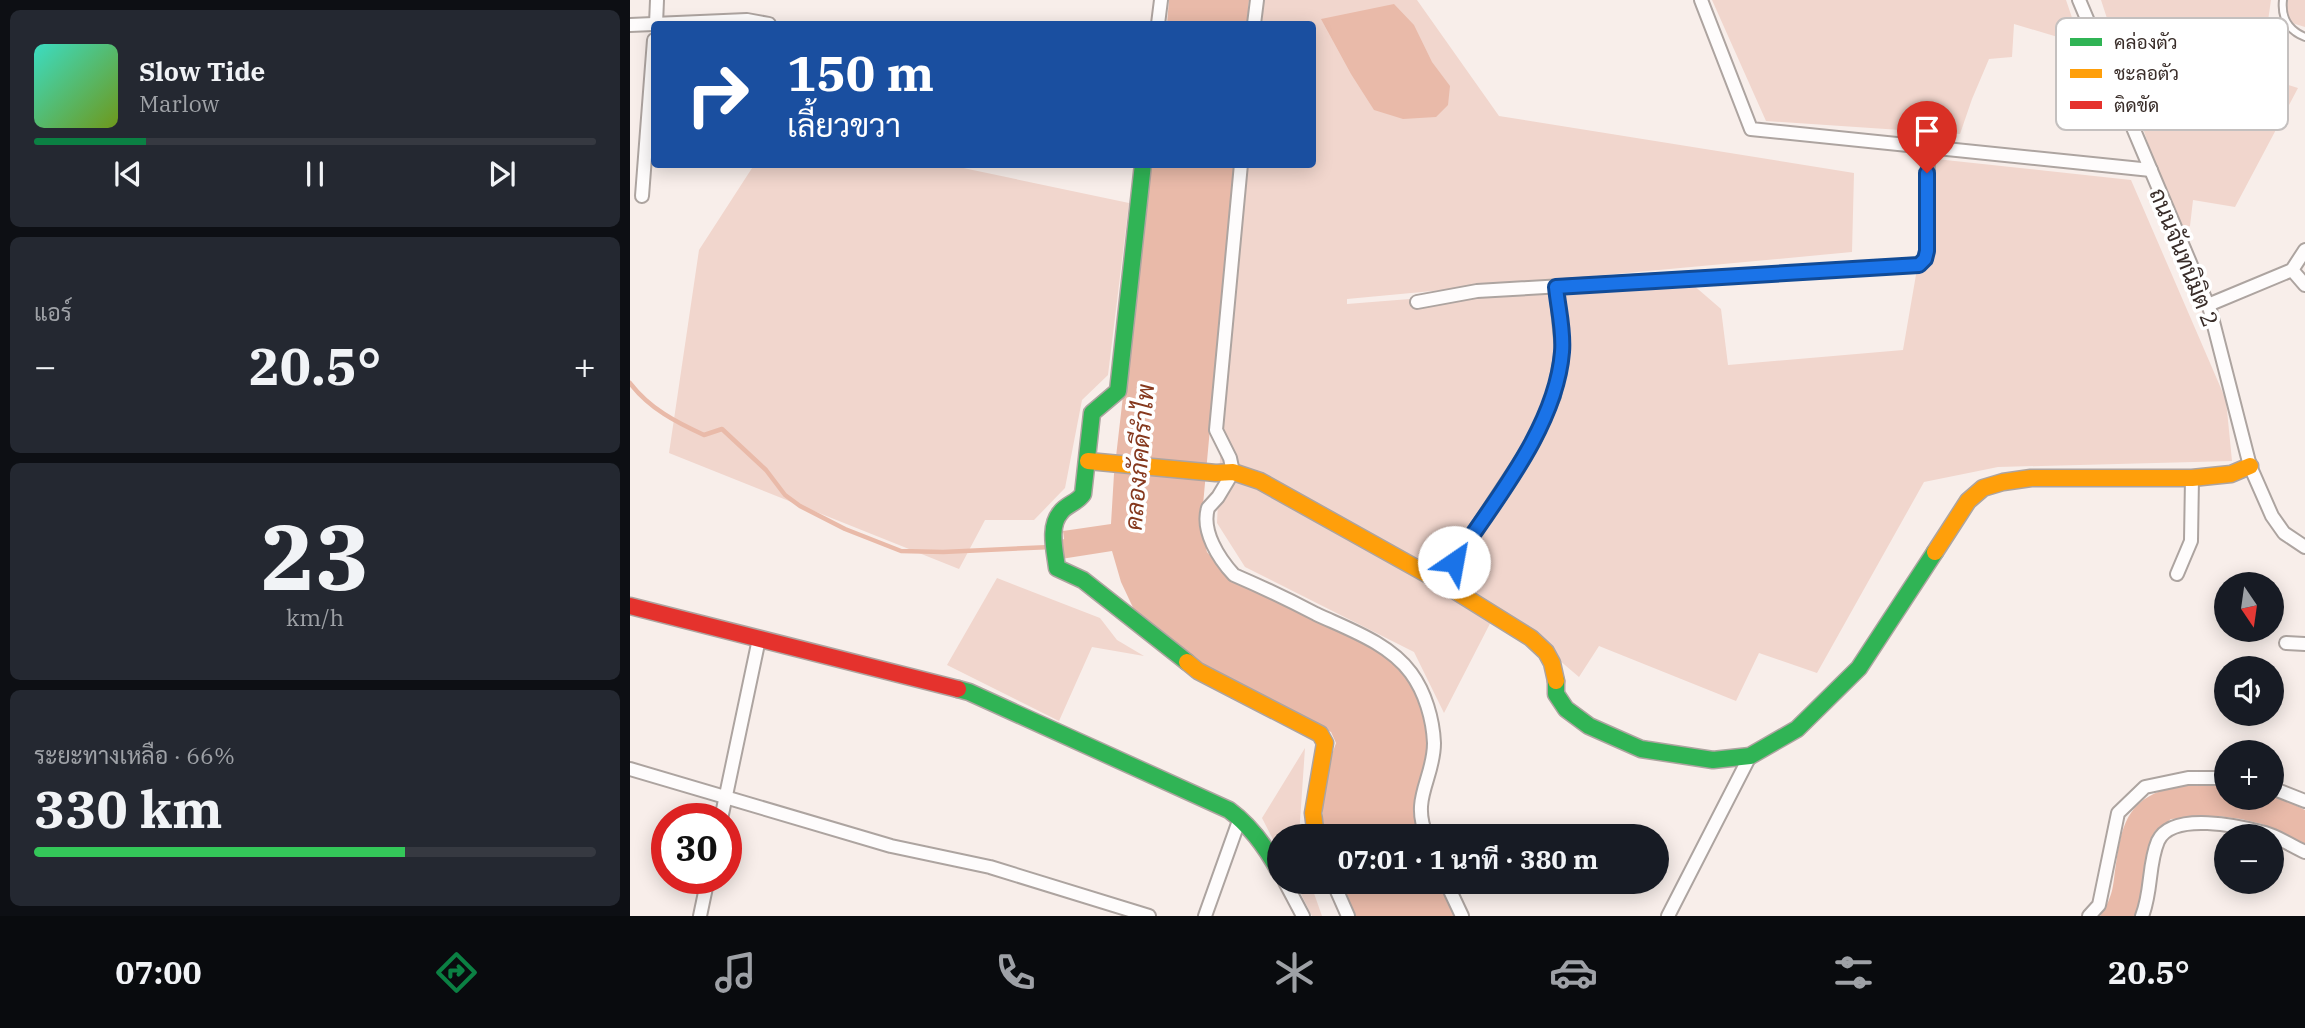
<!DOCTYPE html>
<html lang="th">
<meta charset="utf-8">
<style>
:root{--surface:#171b24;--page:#242831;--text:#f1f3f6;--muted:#9ea1a6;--line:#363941;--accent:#0b8043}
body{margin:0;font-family:"IBM Plex Serif",Sarabun,serif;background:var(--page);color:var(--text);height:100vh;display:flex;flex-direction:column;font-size:26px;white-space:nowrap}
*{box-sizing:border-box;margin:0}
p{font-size:23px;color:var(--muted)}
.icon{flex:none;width:38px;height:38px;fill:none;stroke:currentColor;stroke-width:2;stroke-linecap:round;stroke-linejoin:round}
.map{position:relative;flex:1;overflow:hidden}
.details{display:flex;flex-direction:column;gap:10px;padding:10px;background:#0d0f14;width:630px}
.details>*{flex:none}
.top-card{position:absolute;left:21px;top:21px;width:665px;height:147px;border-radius:7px;box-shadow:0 4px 18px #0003;background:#1a4fa0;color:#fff;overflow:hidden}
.needle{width:46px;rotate:167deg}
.controls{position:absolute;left:1584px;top:572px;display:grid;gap:14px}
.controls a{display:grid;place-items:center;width:70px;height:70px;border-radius:50%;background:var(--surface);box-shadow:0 4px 18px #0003;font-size:35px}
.speed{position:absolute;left:21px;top:803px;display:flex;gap:14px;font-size:35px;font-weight:700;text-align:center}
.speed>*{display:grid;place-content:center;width:91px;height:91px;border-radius:50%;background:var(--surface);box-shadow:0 4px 18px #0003;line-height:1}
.speed .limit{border:10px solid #d22;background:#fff;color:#111}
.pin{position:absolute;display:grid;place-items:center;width:60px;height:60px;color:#fff;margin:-72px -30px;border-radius:50% 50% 50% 0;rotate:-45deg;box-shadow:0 0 7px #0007}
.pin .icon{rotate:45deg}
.me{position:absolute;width:77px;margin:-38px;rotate:33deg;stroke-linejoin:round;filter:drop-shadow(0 0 5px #0008)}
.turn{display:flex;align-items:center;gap:24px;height:147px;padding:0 21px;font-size:32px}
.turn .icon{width:91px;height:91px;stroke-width:2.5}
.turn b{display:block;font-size:49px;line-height:60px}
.big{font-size:52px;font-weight:700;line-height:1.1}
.details .widget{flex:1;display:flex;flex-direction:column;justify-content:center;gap:10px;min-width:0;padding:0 24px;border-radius:10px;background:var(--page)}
.details .dial{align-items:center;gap:0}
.dial b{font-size:91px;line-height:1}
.song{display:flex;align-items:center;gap:21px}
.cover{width:84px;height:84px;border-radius:10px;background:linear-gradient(135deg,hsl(170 70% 55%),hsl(80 70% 35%))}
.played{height:7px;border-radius:4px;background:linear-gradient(90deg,var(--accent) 20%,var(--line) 20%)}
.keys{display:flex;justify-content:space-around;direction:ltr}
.heat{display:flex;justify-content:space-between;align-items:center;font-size:38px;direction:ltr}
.charge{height:10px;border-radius:5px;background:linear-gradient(90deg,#34c759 66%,var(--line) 0)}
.trip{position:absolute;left:637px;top:824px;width:402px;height:70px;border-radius:35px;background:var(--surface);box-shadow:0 4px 18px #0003;font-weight:700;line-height:70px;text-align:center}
.tabs{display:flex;height:112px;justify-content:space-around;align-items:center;background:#090b0e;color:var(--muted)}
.tabs .icon{width:49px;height:49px}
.tabs .active{color:var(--accent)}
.tabs b{font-size:32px;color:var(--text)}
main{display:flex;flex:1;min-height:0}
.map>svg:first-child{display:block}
.green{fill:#f1d6cd}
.water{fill:#e9baa9}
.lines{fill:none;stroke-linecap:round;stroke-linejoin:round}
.stream{stroke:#e9baa9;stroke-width:4.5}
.lane-casing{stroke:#ada4a0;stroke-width:10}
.street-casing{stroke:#ada4a0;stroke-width:16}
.fast-casing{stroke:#ada4a0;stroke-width:19}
.slow-casing{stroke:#ada4a0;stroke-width:19}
.jam-casing{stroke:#ada4a0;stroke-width:19}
.lane{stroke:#fefcfc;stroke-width:6}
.street{stroke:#fefcfc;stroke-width:12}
.fast{stroke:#30b455;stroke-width:16}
.slow{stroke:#ff9f0a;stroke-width:16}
.jam{stroke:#e5322d;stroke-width:16}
.route-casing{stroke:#114b97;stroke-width:18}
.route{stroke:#1a73e8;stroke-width:12}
.labels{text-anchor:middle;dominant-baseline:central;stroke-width:7;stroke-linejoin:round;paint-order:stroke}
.street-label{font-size:23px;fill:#392d29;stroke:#fff}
.water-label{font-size:24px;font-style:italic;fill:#85381d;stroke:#fff}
.key{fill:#fff;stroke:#c4c0bf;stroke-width:2}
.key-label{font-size:19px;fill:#392d29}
</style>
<main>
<section class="details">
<div class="widget">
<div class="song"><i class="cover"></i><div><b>Slow Tide</b><p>Marlow</p></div></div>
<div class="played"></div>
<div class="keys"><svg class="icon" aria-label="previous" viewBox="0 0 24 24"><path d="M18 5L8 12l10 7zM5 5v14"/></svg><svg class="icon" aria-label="pause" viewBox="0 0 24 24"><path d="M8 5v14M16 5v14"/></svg><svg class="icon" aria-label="next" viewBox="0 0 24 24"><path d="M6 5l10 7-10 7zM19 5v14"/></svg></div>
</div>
<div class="widget"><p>แอร์</p>
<div class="heat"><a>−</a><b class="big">20.5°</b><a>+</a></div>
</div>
<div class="widget dial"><b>23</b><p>km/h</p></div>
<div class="widget"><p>ระยะทางเหลือ · 66%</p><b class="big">330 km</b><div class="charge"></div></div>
</section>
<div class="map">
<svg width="1675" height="916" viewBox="0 0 1675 916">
<rect width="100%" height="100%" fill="#f8eeea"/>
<g class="green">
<polygon points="634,0 787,0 869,116 1224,173 1222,252 717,299 717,304 1054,277 1091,309 1098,365 1273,350 1306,159 1501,180 1596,400 1602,461 1368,467 1294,482 1187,673 1129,653 1106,701 969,646 949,677 868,608 814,713 784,652 615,567 587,523 590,459 618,165 682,164 682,24 632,24"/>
<polygon points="1082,0 1436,0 1451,44 1384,24 1382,57 1359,59 1342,99 1330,134 1136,121"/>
<polygon points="1471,0 1641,0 1630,76 1668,88 1605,207 1563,200 1560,226 1552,229 1526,168"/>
<polygon points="1658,0 1675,0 1675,27 1655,21"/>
<polygon points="124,165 319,165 499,203 478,375 452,400 435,488 404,520 355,520 329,569 39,453 69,250"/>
<polygon points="367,578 470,618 487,640 514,656 462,647 429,721 317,665"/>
<polygon points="675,748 669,836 649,836 649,851 632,818"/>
<polygon points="665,882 680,882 692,916 682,916"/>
</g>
<g class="water">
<polygon points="539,0 619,0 617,24 537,24"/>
<polygon points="764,4 784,25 802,62 820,86 818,105 806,117 773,119 744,110 721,74 691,19"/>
<path d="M515 165H604L571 527 577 552 594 572 748 650C755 655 763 660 769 667 798 697 805 741 793 780 784 807 778 808 791 836H694L692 802 699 763 706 743 701 732 568 667 506 614 491 582 482 551 431 559 429 541 434 539 433 531 481 524 484 474 499 344Z"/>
<path d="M1547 786H1596V798H1642V794L1675 810V844L1632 824 1611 819 1588 816 1541 819 1525 831 1521 841 1515 883 1506 916H1470C1474 910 1478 903 1480 897 1484 887 1484 875 1486 864 1492 820 1500 797 1547 786Z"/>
<polygon points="710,882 810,882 824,916 726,916"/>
</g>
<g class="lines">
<path class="stream" d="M0 383C20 409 46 422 74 435L92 429 136 470 155 495 170 506 215 529 271 551 313 552 421 547"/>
<defs>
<path id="lane" d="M1653 0C1651 18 1658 30 1675 37"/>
<g id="street">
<polyline points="1071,0 1121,129 1521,170"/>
<polyline points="1449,0 1580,310 1620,466 1642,516 1654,533 1675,547"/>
<polyline points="26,24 27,0"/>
<polyline points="528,24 531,0"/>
<polyline points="624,24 627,0"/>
<polyline points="0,25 117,20 139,24"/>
<path d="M611 164 586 430 600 458 603 472 588 497 578 508C571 531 589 559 604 575 632 587 659 600 686 614 718 629 759 643 781 673 795 692 803 719 804 743 804 779 780 799 797 836"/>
<polyline points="12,196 24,40"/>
<polyline points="1662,270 1675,285"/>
<polyline points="787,302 847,291 1289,265 1295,259 1297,251 1298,147"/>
<polyline points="1578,305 1662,270 1675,250"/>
<polyline points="1547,574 1561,541 1562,478"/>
<polyline points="811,582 905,439 924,396 932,350 926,287"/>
<polyline points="1656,643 1675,644"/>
<polyline points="0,769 261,846 360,867 519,916"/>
<polyline points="1642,788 1675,801"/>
<polyline points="91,819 129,639"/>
<polyline points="655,882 673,916"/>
<polyline points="703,882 718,916"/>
<polyline points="816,882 832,916"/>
<polyline points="70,916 78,878"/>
<polyline points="575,916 610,818"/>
<polyline points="1038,916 1120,756"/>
<polyline points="1459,916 1469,905 1488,813 1515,787 1558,778 1596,778"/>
<path d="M1512 916C1522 892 1518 864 1528 841 1542 811 1610 826 1635 833 1649 837 1662 846 1675 852"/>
</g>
<g id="fast">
<path d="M513 164 488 391 462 413 453 494C447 503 437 504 431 512 418 526 425 551 427 568L453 580 557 662"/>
<polyline points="926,681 926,694 936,709 959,726 1011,749 1083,760 1120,756 1167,729 1229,668 1305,552"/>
<path d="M328 689 339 692 599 810C621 826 636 847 649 871"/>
</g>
<g id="slow">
<polyline points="458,461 586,473 603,472 630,481 811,582 901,638 916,652 922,663 926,681"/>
<polyline points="1305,552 1338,501 1353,488 1373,482 1401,478 1562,478 1601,474 1620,466"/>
<polyline points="557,662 568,671 690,734 695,743 683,813 686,836"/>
</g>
<polyline id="jam" points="0,606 328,689"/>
</defs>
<use href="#lane" class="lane-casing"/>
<use href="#street" class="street-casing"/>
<use href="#fast" class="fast-casing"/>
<use href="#slow" class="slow-casing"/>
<use href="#jam" class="jam-casing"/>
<use href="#lane" class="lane"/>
<use href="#street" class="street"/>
<use href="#fast" class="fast"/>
<use href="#slow" class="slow"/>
<use href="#jam" class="jam"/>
</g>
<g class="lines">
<defs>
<path id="route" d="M824 562C865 500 926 427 932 352 934 331 928 308 926 287L1289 265 1295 259 1297 251V173"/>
</defs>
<use href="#route" class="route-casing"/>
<use href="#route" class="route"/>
</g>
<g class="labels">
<g class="street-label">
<text transform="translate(1555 257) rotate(68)">ถนนจันทนิมิต 2</text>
</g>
<g class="water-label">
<text transform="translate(509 457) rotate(-85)">คลองภัคดีรำไพ</text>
</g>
</g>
<rect x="1426" y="18" width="232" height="112" rx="10" class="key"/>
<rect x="1440" y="38" width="32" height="8" fill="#30b455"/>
<rect x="1440" y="69" width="32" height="9" fill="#ff9f0a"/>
<rect x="1440" y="101" width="32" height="8" fill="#e5322d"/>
<g class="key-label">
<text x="1484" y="49">คล่องตัว</text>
<text x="1484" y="80">ชะลอตัว</text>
<text x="1484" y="112">ติดขัด</text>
</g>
</svg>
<div class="controls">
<a><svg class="needle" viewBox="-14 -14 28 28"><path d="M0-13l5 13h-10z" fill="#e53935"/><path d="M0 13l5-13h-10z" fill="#9ea1a6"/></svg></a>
<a><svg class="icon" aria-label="sound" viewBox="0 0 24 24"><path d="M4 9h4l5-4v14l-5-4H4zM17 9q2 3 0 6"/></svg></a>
<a>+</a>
<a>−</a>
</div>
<div class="speed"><div class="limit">30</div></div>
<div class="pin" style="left:1297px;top:173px;background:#d93025"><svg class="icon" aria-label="arrive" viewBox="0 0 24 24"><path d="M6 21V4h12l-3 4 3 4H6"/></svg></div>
<svg class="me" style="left:824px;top:562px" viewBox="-20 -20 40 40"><circle r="19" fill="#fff"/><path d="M0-13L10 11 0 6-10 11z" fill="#1a73e8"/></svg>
<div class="trip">07:01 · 1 นาที · 380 m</div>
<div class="top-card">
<div class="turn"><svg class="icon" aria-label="right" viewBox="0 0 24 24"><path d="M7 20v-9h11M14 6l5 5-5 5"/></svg><div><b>150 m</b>เลี้ยวขวา</div></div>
</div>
</div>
</main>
<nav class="tabs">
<b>07:00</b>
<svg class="icon active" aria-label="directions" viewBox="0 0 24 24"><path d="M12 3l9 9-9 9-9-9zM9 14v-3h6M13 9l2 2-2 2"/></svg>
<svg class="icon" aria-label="music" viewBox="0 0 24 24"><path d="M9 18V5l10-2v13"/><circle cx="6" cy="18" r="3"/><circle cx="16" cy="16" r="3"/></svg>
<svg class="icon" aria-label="phone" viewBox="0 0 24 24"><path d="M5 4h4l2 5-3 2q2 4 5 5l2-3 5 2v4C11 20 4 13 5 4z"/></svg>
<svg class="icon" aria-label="climate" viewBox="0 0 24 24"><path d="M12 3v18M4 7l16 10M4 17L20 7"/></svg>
<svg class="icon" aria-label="car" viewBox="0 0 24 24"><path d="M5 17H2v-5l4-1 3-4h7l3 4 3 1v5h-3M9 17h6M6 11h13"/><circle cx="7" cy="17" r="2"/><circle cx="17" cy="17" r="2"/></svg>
<svg class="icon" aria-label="filters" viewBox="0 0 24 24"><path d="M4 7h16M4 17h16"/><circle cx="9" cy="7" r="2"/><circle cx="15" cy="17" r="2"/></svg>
<b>20.5°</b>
</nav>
